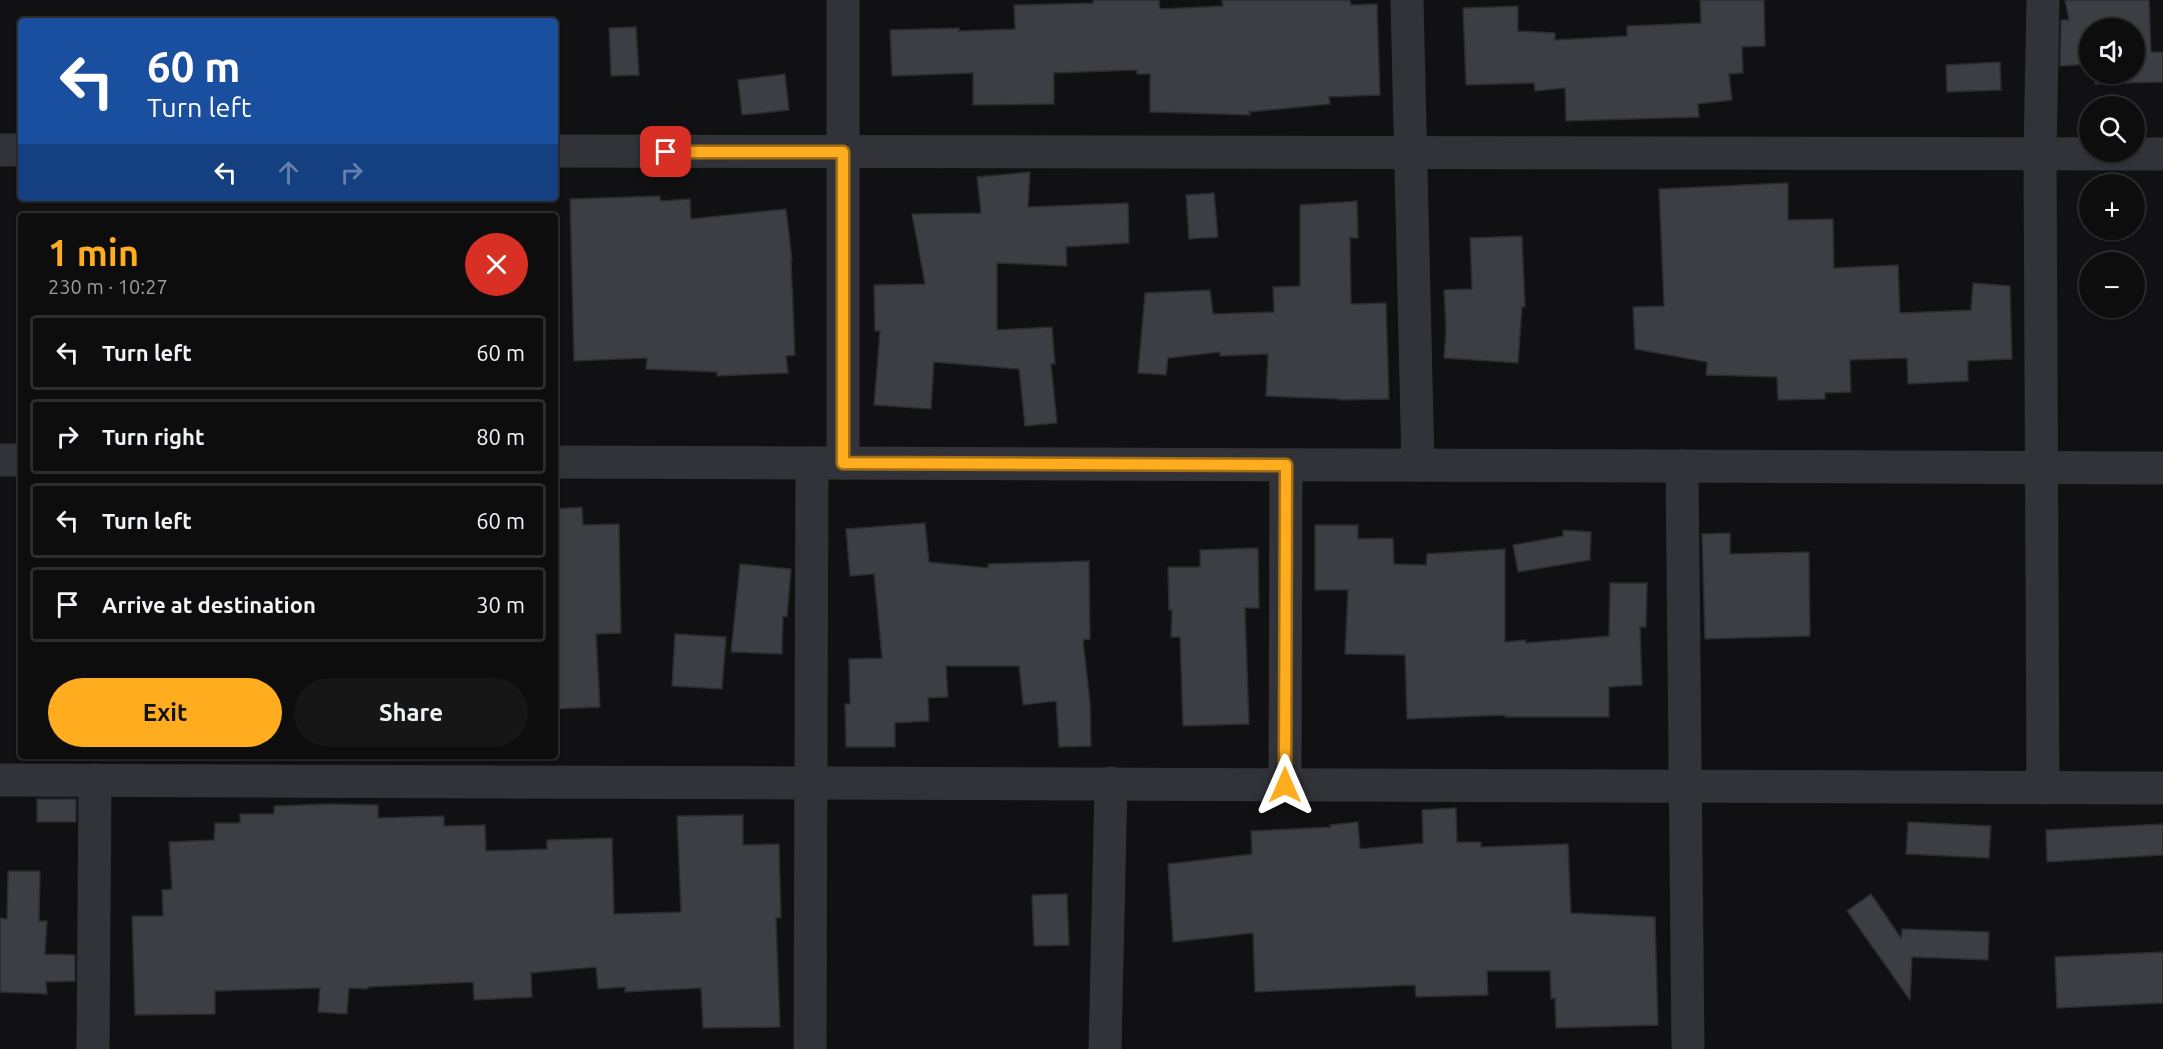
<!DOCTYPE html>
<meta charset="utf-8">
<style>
:root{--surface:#0d0d0e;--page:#161617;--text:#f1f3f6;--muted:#9a9c9e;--line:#2d2d2e;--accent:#ffad1e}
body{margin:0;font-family:Ubuntu,sans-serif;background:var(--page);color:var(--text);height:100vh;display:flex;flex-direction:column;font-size:22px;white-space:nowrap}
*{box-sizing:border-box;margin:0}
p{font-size:20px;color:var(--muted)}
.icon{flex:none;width:33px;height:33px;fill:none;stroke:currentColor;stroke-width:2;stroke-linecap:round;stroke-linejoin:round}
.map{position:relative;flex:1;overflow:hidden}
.drawer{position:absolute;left:18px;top:213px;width:540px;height:546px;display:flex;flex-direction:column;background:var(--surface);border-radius:6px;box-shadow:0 2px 4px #0004,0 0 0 2px var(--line)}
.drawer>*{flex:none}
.top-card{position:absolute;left:18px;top:18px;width:540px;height:183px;border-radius:6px;box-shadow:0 2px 4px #0004,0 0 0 2px var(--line);background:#1a4fa0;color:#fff;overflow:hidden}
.tools{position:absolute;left:2079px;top:18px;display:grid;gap:12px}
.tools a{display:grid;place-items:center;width:66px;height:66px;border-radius:50%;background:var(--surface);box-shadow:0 2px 4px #0004,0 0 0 2px var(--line);font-size:30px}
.pin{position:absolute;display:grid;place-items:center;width:51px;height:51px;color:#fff;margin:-26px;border-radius:12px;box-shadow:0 3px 9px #0006}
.me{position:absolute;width:66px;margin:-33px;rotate:0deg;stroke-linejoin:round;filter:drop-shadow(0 0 4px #0008)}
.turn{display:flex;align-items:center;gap:21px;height:126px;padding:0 30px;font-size:27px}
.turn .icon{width:78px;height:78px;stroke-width:2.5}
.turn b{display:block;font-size:42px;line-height:51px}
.lanes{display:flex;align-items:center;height:57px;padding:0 30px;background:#0003;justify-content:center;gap:30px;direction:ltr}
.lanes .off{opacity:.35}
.round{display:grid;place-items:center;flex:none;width:63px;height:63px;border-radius:32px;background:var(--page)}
.headline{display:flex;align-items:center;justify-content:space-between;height:102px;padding:0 30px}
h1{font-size:36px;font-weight:700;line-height:45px;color:var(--accent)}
.cta{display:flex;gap:12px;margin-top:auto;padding:12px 30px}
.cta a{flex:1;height:69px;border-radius:36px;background:var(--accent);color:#111;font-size:24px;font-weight:700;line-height:69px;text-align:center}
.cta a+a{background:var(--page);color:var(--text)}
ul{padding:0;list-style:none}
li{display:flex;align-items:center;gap:18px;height:75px;margin:0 12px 9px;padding:0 18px;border:3px solid var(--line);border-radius:6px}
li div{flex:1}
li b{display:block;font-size:22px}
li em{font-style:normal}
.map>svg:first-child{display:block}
</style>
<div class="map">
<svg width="2163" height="1049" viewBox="0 0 2163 1049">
<rect width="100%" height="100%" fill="#111113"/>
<g fill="#3d3e43" stroke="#2b2b2f" stroke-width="1.5">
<polygon points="1093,0 1159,0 1160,9 1223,6 1222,0 1350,0 1351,5 1377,4 1380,95 1329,97 1330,104 1249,112 1250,115 1150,112 1150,74 1137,74 1137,70 1054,73 1054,104 973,105 973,73 892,76 890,30 959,28 959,31 1015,29 1014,5 1093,3"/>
<polygon points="1700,0 1764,0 1765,46 1742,47 1743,73 1729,74 1732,100 1698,104 1699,117 1566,121 1565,88 1535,91 1534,83 1466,85 1463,8 1518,6 1518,31 1555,33 1555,40 1627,36 1627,26 1701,23"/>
<polygon points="2065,0 2149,0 2151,52 2163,52 2163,82 2095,84 2095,74 2134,74 2134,28 2090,28 2090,64 2060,66 2061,20 2069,20"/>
<polygon points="636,27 639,75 611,76 609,28"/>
<polygon points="2000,62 2001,90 1947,92 1946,65"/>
<polygon points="785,74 789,110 742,115 738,80"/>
<polygon points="1030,172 1028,207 1128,203 1129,243 1066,247 1067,266 997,263 997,330 1052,327 1055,364 1051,364 1057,423 1025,426 1019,369 934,362 931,409 874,405 880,331 875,331 874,285 925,284 912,214 981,213 977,177"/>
<polygon points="1788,183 1788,220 1833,219 1834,268 1898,265 1900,313 1971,310 1973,283 2010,286 2012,359 1968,361 1968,381 1908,384 1907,358 1850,360 1851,392 1825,393 1825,399 1778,400 1777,377 1706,375 1707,362 1635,349 1633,307 1664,306 1659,189"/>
<polygon points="1214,193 1218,237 1189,239 1186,195"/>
<polygon points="660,196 660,201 690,199 691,219 786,209 792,260 791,260 795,355 786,356 788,373 717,376 717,372 646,369 647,358 574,361 570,199"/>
<polygon points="1357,201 1358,238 1350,238 1351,304 1386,303 1389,399 1339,400 1339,399 1266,396 1268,354 1220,356 1220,352 1168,358 1166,375 1138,373 1145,293 1210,290 1213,314 1274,312 1273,287 1300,286 1300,205"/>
<polygon points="1522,236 1525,307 1522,307 1518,363 1444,358 1446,330 1444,290 1472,289 1470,238"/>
<polygon points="582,507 583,525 619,524 621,633 596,634 600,707 555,709 555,509"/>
<polygon points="925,523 929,562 988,568 988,564 1089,561 1090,639 1083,640 1090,702 1091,746 1059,747 1056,701 1023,705 1019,666 946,666 948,697 928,698 929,721 895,723 895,747 846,747 845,704 850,704 849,659 882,658 874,574 850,576 846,529"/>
<polygon points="1315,525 1358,525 1358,539 1393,538 1394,564 1426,565 1427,554 1505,549 1505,642 1526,640 1526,643 1609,636 1610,583 1647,583 1646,627 1640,627 1642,685 1609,687 1609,717 1505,717 1505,715 1407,719 1405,655 1345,654 1348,590 1315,590"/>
<polygon points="1563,530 1591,532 1590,560 1518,572 1513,545 1563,536"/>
<polygon points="1730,533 1730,554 1809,552 1810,636 1705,639 1702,534"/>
<polygon points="1258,548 1259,608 1245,608 1249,724 1183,726 1180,637 1171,637 1172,610 1169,610 1168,567 1200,567 1200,550"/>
<polygon points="740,564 791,569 787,617 783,616 782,654 731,652"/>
<polygon points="675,634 726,637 722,689 672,686"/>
<rect x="37" y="799" width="39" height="23"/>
<polygon points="330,804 378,805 378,818 444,816 444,826 485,825 486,851 547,849 547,840 612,838 614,914 681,912 677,816 743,815 743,845 779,844 781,918 776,918 780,1027 703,1028 701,988 625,992 625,987 598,989 596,967 531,973 532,997 474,1000 473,982 368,987 367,989 349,988 347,1014 318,1012 320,988 215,991 215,1014 135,1015 132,916 163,916 162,890 172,889 169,842 214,840 215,823 240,823 240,814 274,814 274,806"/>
<polygon points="1456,808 1457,842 1481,842 1481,847 1568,844 1571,913 1655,917 1658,1025 1556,1028 1555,998 1551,999 1550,971 1487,971 1488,995 1416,997 1415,985 1255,992 1253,933 1173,942 1168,864 1252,854 1251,831 1331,827 1330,825 1358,822 1360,849 1423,843 1422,810"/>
<polygon points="1908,822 1991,826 1989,858 1906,854"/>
<polygon points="2163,824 2163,855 2047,862 2046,830"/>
<polygon points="8,871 40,871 39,921 47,921 45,954 75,955 75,981 46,982 47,994 0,992 0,918 7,919"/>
<polygon points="1067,894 1069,945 1034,946 1032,895"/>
<polygon points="1871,894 1901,938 1902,929 1989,932 1988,960 1912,957 1910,1000 1847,911"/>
<polygon points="2163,952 2163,1003 2057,1008 2055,957"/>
</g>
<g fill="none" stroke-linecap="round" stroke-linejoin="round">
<g stroke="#323339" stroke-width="33">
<polyline points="843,0 843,463"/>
<polyline points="1407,0 1418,465"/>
<polyline points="2043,0 2040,155 2043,788"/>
<polyline points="0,150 21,150"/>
<polyline points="555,151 2163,154"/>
<polyline points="0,460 21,460"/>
<polyline points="555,462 2163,468"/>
<polyline points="1682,466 1688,1049"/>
<polyline points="0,780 2163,788"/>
<polyline points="1285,785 1286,465"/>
<polyline points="93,1049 95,780"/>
<polyline points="810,1049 812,463"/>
<polyline points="1105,1049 1111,783"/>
</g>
</g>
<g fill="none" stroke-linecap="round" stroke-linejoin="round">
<defs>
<polyline id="route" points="666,152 843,152 843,463 1286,465 1285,785"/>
</defs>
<use href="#route" stroke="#a67014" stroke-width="15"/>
<use href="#route" stroke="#ffad1e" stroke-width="10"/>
</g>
</svg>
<div class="tools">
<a><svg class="icon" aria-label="sound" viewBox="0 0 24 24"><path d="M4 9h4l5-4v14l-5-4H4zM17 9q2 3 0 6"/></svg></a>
<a><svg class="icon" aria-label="search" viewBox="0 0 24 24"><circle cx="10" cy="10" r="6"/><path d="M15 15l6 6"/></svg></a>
<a>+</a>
<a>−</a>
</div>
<div class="pin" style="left:666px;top:152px;background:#d93025"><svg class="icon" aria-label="arrive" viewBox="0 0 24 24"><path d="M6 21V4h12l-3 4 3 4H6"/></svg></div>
<svg class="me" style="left:1285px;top:785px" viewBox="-20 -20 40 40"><path d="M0-17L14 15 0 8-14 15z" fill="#ffad1e" stroke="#fff" stroke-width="4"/></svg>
<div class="top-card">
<div class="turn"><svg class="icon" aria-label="left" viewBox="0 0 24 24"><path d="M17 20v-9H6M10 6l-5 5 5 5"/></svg><div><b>60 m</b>Turn left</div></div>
<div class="lanes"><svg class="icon" aria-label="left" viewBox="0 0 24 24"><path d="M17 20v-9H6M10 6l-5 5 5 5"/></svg><svg class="icon off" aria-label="ahead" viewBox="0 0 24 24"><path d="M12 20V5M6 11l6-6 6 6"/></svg><svg class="icon off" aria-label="right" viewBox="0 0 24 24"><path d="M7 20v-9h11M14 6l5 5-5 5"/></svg></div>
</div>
<section class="drawer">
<div class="headline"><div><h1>1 min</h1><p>230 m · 10:27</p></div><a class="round" style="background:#d93025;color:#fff"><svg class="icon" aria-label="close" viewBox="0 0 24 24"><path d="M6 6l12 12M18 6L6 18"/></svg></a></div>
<ul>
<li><svg class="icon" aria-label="left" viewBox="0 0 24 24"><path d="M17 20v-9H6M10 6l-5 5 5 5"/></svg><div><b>Turn left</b></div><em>60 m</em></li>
<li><svg class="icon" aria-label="right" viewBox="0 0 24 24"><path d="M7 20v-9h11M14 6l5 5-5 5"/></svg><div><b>Turn right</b></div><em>80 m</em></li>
<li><svg class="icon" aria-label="left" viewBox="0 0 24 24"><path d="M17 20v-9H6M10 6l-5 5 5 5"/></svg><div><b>Turn left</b></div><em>60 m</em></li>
<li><svg class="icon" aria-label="arrive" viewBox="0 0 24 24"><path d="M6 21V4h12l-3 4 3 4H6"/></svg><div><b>Arrive at destination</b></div><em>30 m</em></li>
</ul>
<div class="cta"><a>Exit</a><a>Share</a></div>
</section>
</div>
